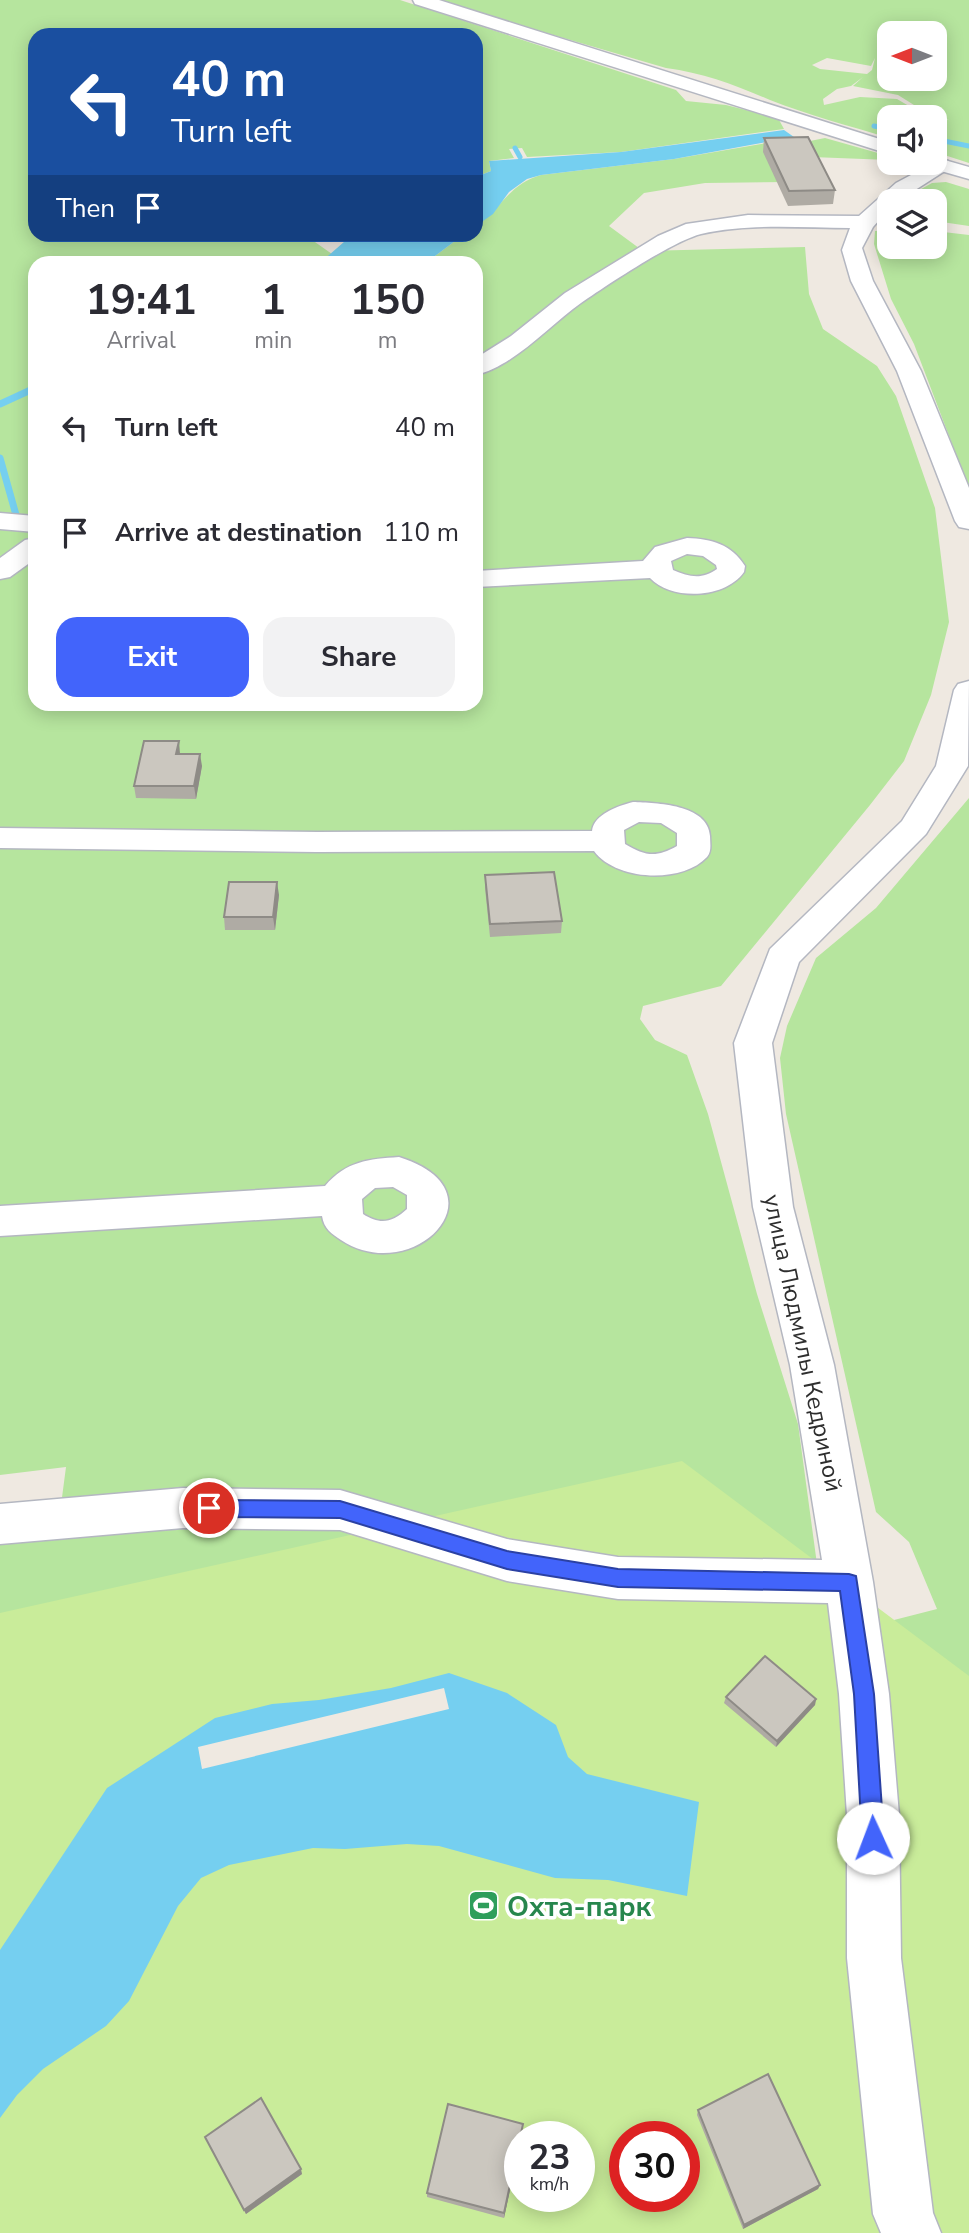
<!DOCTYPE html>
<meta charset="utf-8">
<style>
:root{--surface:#fff;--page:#f2f2f3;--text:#2b2b33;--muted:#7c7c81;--accent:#4264fb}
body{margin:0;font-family:"Nunito Sans",sans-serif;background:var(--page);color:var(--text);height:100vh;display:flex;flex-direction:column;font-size:26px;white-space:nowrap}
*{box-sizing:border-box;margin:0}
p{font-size:23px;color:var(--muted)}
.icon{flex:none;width:38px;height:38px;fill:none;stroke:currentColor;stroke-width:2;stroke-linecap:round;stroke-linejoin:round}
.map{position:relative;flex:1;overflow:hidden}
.details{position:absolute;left:28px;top:256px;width:455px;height:455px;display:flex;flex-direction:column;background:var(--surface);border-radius:21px;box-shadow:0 4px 18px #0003}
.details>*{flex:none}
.hud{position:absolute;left:28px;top:28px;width:455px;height:214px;border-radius:21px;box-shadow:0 4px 18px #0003;background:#1a4fa0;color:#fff;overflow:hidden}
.needle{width:46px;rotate:270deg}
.buttons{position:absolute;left:877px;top:21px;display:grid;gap:14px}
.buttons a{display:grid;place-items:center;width:70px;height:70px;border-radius:14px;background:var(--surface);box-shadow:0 4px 18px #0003;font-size:35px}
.speed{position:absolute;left:504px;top:2121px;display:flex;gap:14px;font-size:35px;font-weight:700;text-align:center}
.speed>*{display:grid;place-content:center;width:91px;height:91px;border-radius:50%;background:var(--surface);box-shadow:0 4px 18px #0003;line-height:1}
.speed small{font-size:18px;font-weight:400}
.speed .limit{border:10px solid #d22;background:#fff;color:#111}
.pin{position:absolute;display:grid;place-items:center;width:60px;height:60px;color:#fff;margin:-30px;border:4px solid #fff;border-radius:50%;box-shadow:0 2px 7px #0007}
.me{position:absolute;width:77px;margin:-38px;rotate:358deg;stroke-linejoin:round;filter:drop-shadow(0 0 5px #0008)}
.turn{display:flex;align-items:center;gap:24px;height:147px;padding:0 28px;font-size:32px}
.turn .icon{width:91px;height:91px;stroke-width:2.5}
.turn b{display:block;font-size:49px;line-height:60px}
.then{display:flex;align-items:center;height:66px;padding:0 28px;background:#0003;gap:14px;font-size:26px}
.eta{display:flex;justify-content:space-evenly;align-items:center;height:119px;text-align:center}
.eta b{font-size:42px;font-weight:700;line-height:49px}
.primary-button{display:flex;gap:14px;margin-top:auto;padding:14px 28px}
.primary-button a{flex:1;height:80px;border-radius:21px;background:var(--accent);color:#fff;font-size:28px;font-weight:700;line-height:80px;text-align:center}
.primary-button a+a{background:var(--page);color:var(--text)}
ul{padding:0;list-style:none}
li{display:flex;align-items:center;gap:21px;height:105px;padding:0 28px}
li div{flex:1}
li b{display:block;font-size:26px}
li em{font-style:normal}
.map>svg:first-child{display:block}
</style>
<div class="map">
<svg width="969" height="2233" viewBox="0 0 969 2233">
<rect width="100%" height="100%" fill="#efe9e1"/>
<g fill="#b6e59e" fill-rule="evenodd">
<path d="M0,0H400L676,90L686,101L726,105L778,118L784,129L621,152L527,157L522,148L509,149L514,158L489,161L491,171L476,177V35H35V234L305,235L332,254L321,262H35V704H476V262H427L463,235L476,234V226C502,208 509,184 541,175L674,159L772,142L800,143L825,138L885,155L889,160L812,157L790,182L705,183L644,193L609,226L643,251L805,247L809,294L823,329L877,366L896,396L935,508L949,622L931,695L904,761L870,805L721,986L643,1006L640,1019L655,1040L687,1055L708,1114L757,1294L798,1424L832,1675L0,1720V1524L61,1505L66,1467L0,1475Z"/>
<path d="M434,0H969V163L935,152L934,117H889V138C850,126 808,115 770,100C735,85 704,73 666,68ZM889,33H934V79H889ZM827,58L871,66L875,58L872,70L867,74L820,69L812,65ZM863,77L853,86L898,95L922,110L949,120L914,109L897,99L860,97L824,105L823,99L837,89L851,86Z"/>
<polygon points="946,182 969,189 969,226 935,221 934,201 905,201 905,198 932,183"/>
<polygon points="889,230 889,247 934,247 935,231 969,235 969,497 957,457 914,344 891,299 874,244 875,231"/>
<polygon points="969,798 969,1845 894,1620 937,1609 909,1542 876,1512 786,1114 780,1058 787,1026 816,958 876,908"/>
</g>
<path fill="#c9ec9a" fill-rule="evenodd" d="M682,1461L969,1676V2233H0V1613ZM520,2137H579V2196H520ZM625,2137H684V2196H625Z"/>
<g fill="#75cff0">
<polygon points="784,130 794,137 674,159 541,175 527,179 509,192 493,214 476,226 476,177 491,171 489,161 621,152"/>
<polygon points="352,235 352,234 463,235 427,262 321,262"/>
<polygon points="449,1673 507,1693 556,1725 568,1757 587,1774 699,1802 687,1896 608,1880 555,1878 439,1846 407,1844 345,1849 313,1848 229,1865 201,1878 178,1906 129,2001 106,2026 43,2069 17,2095 0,2118 0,1950 107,1788 215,1718 272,1704 319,1700 391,1688"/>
</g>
<polygon fill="#efe9e1" points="444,1688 449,1709 202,1769 198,1747"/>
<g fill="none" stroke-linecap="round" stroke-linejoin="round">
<g stroke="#75cff0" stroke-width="5">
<polyline points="874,126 889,129"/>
<polyline points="934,139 969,146"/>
<polyline points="515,148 520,157"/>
</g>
<g stroke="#75cff0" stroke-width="7">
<polyline points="0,404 35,388"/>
<polyline points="0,458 18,522"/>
</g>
<defs>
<g id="minor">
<path d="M941,159L948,161L951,165L948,169L898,201H889V209L873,227L862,248L873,281L921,371L969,488V529L959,527L955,521L897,371L851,281L842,250L850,228C801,228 750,223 701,234C673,241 607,285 581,303C550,325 514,366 476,375V358L511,336L565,293L658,236L686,224L748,215L859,216L896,183Z"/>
<polygon points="0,513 35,516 35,532 0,529"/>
<polygon points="35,538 35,559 10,577 0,579 0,558 25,540"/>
<path d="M687,538C712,539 731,544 745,566L744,572C725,599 672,601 650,578L476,587V571L643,561L655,547ZM687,554L703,556L716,565L717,569C702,580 689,577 673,570L671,561Z"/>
<polygon points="969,681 968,766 926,834 799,962 772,1043 793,1207 834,1365 873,1582 889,1694 899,1815 901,1958 933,2213 941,2233 881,2233 873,2214 847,1958 847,1815 839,1694 828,1603 618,1599 507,1581 340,1530 183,1528 0,1544 0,1504 183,1488 340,1490 507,1539 618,1557 822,1560 790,1365 753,1207 734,1043 770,949 902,821 936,766 954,690 958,684"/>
<path d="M633,802C656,803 708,804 710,836C710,843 712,851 707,857C682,884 616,881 594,851L317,852L0,848V828L317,832L592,831C594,814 618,806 633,802ZM639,822L661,823L677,833V846C656,858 645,856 625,844L624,830Z"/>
<path d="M399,1157C508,1191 413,1288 341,1240C332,1234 324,1229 322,1216L0,1236V1206L325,1186C346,1161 369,1159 399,1157ZM393,1187L407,1195V1209C392,1223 380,1225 363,1214L362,1199L375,1188Z"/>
</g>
<g id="tertiary">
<polygon points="413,0 439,0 889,142 889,154 415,4"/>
<polygon points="934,157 969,167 969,179 927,167 924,163 934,163"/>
</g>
</defs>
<use href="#minor" stroke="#b4b7c1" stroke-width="3"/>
<use href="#tertiary" stroke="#b4b7c1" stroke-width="3"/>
<use href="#minor" fill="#fff" fill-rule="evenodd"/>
<use href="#tertiary" fill="#fff" fill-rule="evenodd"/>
</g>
<g fill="#afaba4">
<polygon points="764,138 835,190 833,204 788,206 763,152"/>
<polygon points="180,754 202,766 196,799 136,798 134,786"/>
<polygon points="485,875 562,921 561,933 490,937 485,888"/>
<polygon points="279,895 275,930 225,930 224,917"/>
<polygon points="726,1697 816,1699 815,1705 776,1747 724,1703"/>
<polygon points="698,2110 820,2185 818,2189 743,2229 697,2115"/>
<polygon points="523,2124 504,2218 427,2197 427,2193"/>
<polygon points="205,2137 302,2174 246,2214"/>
</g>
<g fill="#8e8b86">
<polygon points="179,741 180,754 176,754"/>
<polygon points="200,754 202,766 196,799 194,786"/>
<polygon points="277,882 279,895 275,930 273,917"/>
<polygon points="816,1699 815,1705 776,1747 777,1741"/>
<polygon points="520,2140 520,2144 504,2218 504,2213"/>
<polygon points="301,2169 302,2174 246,2214 244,2210"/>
<polygon points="820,2185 818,2189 743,2229 744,2225"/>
</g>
<g fill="#cbc7bf" stroke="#8e8b86" stroke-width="2">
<polygon points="808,137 835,190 789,191 764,138"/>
<polygon points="144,741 179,741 176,754 200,754 194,786 134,786"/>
<polygon points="554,872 562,921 490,924 485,875"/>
<polygon points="229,882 277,882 273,917 224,917"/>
<polygon points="765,1656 816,1699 777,1741 726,1697"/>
<polygon points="768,2074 820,2185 744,2225 698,2110"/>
<polygon points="261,2098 301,2169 244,2210 205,2137"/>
<polygon points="448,2104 523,2124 504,2213 427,2193"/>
</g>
<polygon fill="#4264fb" stroke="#2b41a3" stroke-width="2" points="209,1500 340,1501 507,1551 618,1569 849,1574 856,1576 874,1694 884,1838 881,1846 873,1849 865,1846 862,1838 854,1694 840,1591 618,1587 507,1569 340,1518 209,1517 203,1514 200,1508 203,1503"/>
<defs>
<symbol id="stadium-square" viewBox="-11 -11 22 22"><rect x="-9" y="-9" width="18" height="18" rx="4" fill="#2e9e5b" stroke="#fff"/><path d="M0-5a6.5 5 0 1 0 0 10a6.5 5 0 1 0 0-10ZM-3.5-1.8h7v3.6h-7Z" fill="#fff"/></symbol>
</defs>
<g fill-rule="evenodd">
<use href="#stadium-square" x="466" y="1888" width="35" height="35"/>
</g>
<g text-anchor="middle" stroke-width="7" stroke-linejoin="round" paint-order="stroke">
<g font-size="24" fill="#2e2e2e" stroke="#fff">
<text transform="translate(803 1343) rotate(78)" y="8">улица Людмилы Кедриной</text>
</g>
<g font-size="28" font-weight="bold" fill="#27864d" stroke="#fff" text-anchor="start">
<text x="507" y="1916">Охта-парк</text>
</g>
</g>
</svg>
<div class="buttons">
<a><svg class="needle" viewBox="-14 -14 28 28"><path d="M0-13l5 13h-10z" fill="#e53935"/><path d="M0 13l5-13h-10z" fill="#7c7c81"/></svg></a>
<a><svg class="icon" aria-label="sound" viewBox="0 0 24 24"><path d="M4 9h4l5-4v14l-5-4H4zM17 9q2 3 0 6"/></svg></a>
<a><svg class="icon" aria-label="layers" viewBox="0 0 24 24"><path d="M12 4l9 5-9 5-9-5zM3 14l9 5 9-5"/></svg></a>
</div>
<div class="speed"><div>23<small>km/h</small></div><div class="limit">30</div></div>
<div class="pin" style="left:209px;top:1508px;background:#d93025"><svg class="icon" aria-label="arrive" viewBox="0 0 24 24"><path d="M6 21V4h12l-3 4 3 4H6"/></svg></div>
<svg class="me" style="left:873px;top:1838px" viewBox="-20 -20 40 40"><circle r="19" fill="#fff"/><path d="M0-13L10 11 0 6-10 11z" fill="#4264fb"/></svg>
<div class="hud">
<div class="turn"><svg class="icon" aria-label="left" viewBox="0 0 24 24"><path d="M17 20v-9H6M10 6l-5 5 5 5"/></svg><div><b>40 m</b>Turn left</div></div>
<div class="then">Then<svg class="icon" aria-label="arrive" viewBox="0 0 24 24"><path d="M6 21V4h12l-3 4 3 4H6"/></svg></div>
</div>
<section class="details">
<div class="eta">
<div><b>19:41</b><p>Arrival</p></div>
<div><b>1</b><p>min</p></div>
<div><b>150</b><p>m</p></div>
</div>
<ul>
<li><svg class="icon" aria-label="left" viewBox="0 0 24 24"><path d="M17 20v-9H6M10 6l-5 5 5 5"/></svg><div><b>Turn left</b></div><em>40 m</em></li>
<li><svg class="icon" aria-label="arrive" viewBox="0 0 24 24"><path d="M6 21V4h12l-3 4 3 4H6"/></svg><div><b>Arrive at destination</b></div><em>110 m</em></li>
</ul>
<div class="primary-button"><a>Exit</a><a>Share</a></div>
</section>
</div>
